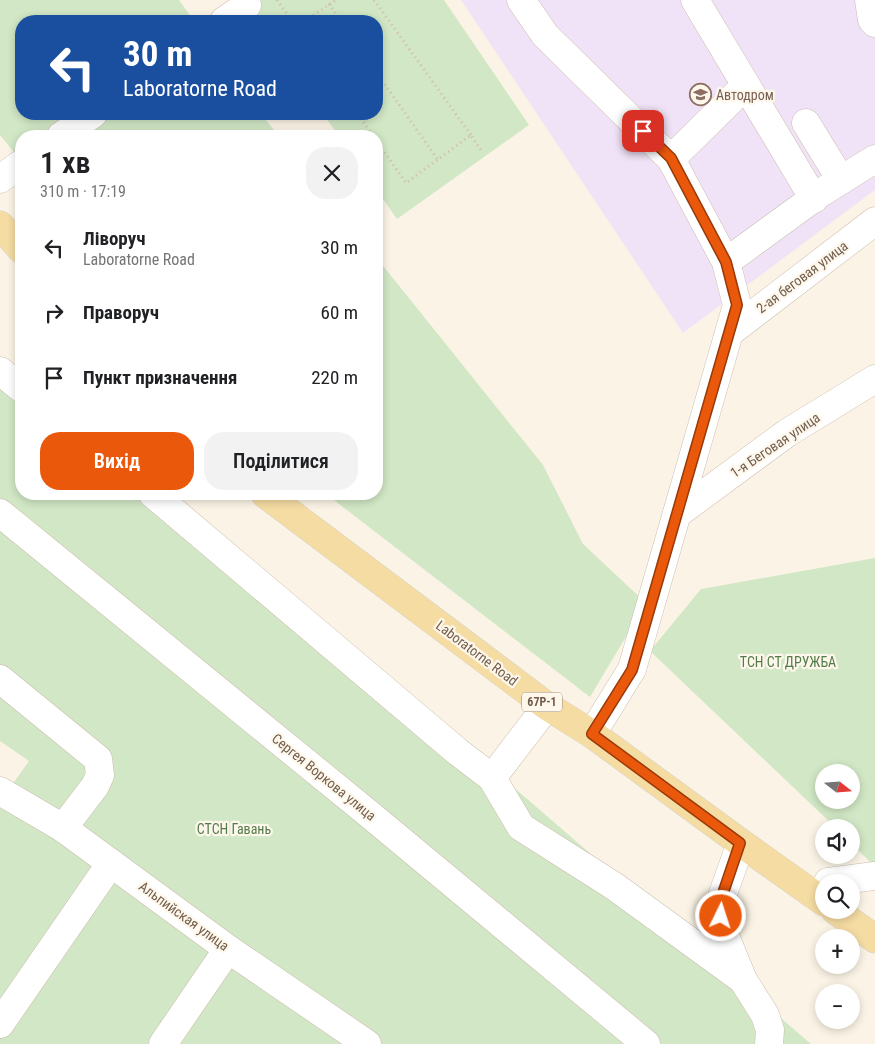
<!DOCTYPE html>
<html lang="uk">
<meta charset="utf-8">
<style>
:root{--surface:#fff;--page:#f2f2f2;--text:#202124;--muted:#757577;--accent:#ea580c}
body{margin:0;font-family:"Roboto Condensed",sans-serif;background:var(--page);color:var(--text);height:100vh;display:flex;flex-direction:column;font-size:19px;white-space:nowrap}
*{box-sizing:border-box;margin:0}
p{font-size:16px;color:var(--muted)}
.icon{flex:none;width:28px;height:28px;fill:none;stroke:currentColor;stroke-width:2;stroke-linecap:round;stroke-linejoin:round}
.map{position:relative;flex:1;overflow:hidden}
.side{position:absolute;left:15px;top:130px;width:368px;height:370px;display:flex;flex-direction:column;background:var(--surface);border-radius:20px;box-shadow:0 2px 8px #0003}
.side>*{flex:none}
.hud{position:absolute;left:15px;top:15px;width:368px;height:105px;border-radius:20px;box-shadow:0 2px 8px #0003;background:#1a4fa0;color:#fff;overflow:hidden}
.needle{width:32px;rotate:107deg}
.controls{position:absolute;left:815px;top:764px;display:grid;gap:10px}
.controls a{display:grid;place-items:center;width:45px;height:45px;border-radius:50%;background:var(--surface);box-shadow:0 2px 8px #0003;font-size:25px}
.pin{position:absolute;display:grid;place-items:center;width:42px;height:42px;color:#fff;margin:-21px;border-radius:10px;box-shadow:0 2px 8px #0006}
.me{position:absolute;width:55px;margin:-28px;rotate:4deg;stroke-linejoin:round;filter:drop-shadow(0 0 4px #0008)}
.turn{display:flex;align-items:center;gap:18px;height:105px;padding:0 25px;font-size:22px}
.turn .icon{width:65px;height:65px;stroke-width:2.5}
.turn b{display:block;font-size:35px;line-height:42px}
.round{display:grid;place-items:center;flex:none;width:52px;height:52px;border-radius:20px;background:var(--page)}
.headline{display:flex;align-items:center;justify-content:space-between;height:85px;padding:0 25px}
h1{font-size:30px;font-weight:600;line-height:38px}
.button{display:flex;gap:10px;margin-top:auto;padding:10px 25px}
.button a{flex:1;height:58px;border-radius:20px;background:var(--accent);color:#fff;font-size:20px;font-weight:600;line-height:58px;text-align:center}
.button a+a{background:var(--page);color:var(--text)}
ul{padding:0;list-style:none}
li{display:flex;align-items:center;gap:15px;height:65px;padding:0 25px}
li div{flex:1}
li b{display:block;font-size:19px}
li em{font-style:normal}
.map>svg:first-child{display:block}
</style>
<div class="map">
<svg width="875" height="1044" viewBox="0 0 875 1044">
<rect width="100%" height="100%" fill="#fbf4e6"/>
<polygon fill="#f1e3f7" points="461,0 875,0 875,190 683,333"/>
<g fill="#d1e7c5" fill-rule="evenodd">
<polygon points="0,0 179,0 194,21 21,21 21,114 261,114 279,136 21,136 21,161 0,135"/>
<polygon points="244,0 444,0 529,125 397,219 376,189 376,136 339,136 323,114 376,114 376,21 258,21"/>
<polygon points="376,257 543,465 583,544 646,603 590,697 326,494 376,494"/>
<polygon points="0,359 21,376 21,494 170,494 213,528 811,1044 0,1044 0,802 29,761 0,741"/>
<path d="M875,558V863L872,864L851,843V828L835,827L650,651L701,589ZM824,772H851V800H824Z"/>
</g>
<g fill="none" stroke-linecap="round" stroke-linejoin="round">
<defs>
<g id="minor">
<polyline points="521,0 545,35 671,159 726,262 737,305 632,669 592,734"/>
<polyline points="695,0 814,199"/>
<polyline points="869,0 872,20 875,23"/>
<polyline points="224,21 247,5"/>
<polyline points="806,123 841,180"/>
<polyline points="61,136 93,114"/>
<polyline points="671,159 746,85"/>
<polyline points="0,179 21,164"/>
<polyline points="726,262 822,192 875,159"/>
<polyline points="729,333 875,221"/>
<polyline points="0,371 21,388"/>
<polyline points="153,494 458,752 492,778 521,827 614,886 743,980"/>
<polyline points="0,513 369,814 646,1044"/>
<polyline points="677,514 787,433 875,379"/>
<polyline points="0,679 98,759 100,775 95,786 63,828"/>
<polyline points="492,778 547,706"/>
<polyline points="0,791 63,828 228,949 367,1044"/>
<polyline points="741,843 720,902 723,931 743,980 765,1015 770,1030 769,1044"/>
<polyline points="828,882 875,876"/>
<polyline points="0,1024 111,863"/>
<polyline points="163,1044 228,949"/>
</g>
<g id="major">
<polyline points="0,225 21,249"/>
<polyline points="265,494 547,706 592,734 741,843 824,902"/>
<polyline points="835,910 875,939"/>
</g>
</defs>
<use href="#minor" stroke="#ccbdad" stroke-width="29"/>
<use href="#major" stroke="#d8d2cd" stroke-width="29"/>
<g stroke="#d3b9a3" stroke-width="3" stroke-dasharray="1 4" stroke-linecap="butt">
<polyline points="277,0 292,21"/>
<polyline points="374,0 471,135"/>
<polyline points="329,4 341,21"/>
<polyline points="305,21 336,0"/>
<polyline points="376,72 438,160"/>
<polyline points="358,114 373,136"/>
<polyline points="376,140 406,183 471,135 481,150"/>
</g>
<use href="#minor" stroke="#fff" stroke-width="28"/>
<use href="#major" stroke="#f5dca3" stroke-width="28"/>
</g>
<g fill="none" stroke-linecap="round" stroke-linejoin="round">
<defs>
<polyline id="route" points="643,131 671,158 726,262 737,305 632,670 592,734 740,843 720,902 721,916"/>
</defs>
<use href="#route" stroke="#983908" stroke-width="12"/>
<use href="#route" stroke="#ea580c" stroke-width="9"/>
</g>
<defs>
<symbol id="university-ring" viewBox="-11 -11 22 22"><circle r="9.5" fill="#fef8ec" stroke="#8d6e63" stroke-width="1.5"/><path d="M0-5L7-2L0 1L-7-2ZM-4 1L0 2.5L4 1V4Q0 6-4 4Z" fill="#8d6e63"/></symbol>
</defs>
<g fill-rule="evenodd">
<use href="#university-ring" x="688" y="82" width="25" height="25"/>
</g>
<g text-anchor="middle" stroke-width="4.5" stroke-linejoin="round" paint-order="stroke">
<rect fill="#fef8ec" stroke="#9c8c7d" stroke-width="1" x="522" y="692.5" width="40" height="19" rx="4"/>
<g font-size="12" font-weight="bold" fill="#725d4d">
<text x="542" y="706">67Р-1</text>
</g>
<g font-size="14" fill="#785e54" stroke="#fef8ec" text-anchor="start">
<text x="716" y="100">Автодром</text>
</g>
<g font-size="14" fill="#725d4d" stroke="#fef8ec">
<text transform="translate(802 277) rotate(-37)" y="5">2-ая беговая улица</text>
<text transform="translate(775 445) rotate(-34)" y="5">1-я Беговая улица</text>
<text transform="translate(477 653) rotate(37)" y="5">Laboratorne Road</text>
<text transform="translate(324 777) rotate(39)" y="5">Сергея Воркова улица</text>
<text transform="translate(184 916) rotate(36)" y="5">Альпийская улица</text>
</g>
<g font-size="14" fill="#547c48" stroke="#fef8ec">
<text x="788" y="667">ТСН СТ ДРУЖБА</text>
<text x="234" y="834">СТСН Гавань</text>
</g>
</g>
</svg>
<div class="controls">
<a><svg class="needle" viewBox="-14 -14 28 28"><path d="M0-13l5 13h-10z" fill="#e53935"/><path d="M0 13l5-13h-10z" fill="#757577"/></svg></a>
<a><svg class="icon" aria-label="sound" viewBox="0 0 24 24"><path d="M4 9h4l5-4v14l-5-4H4zM17 9q2 3 0 6"/></svg></a>
<a><svg class="icon" aria-label="search" viewBox="0 0 24 24"><circle cx="10" cy="10" r="6"/><path d="M15 15l6 6"/></svg></a>
<a>+</a>
<a>−</a>
</div>
<div class="pin" style="left:643px;top:131px;background:#d93025"><svg class="icon" aria-label="arrive" viewBox="0 0 24 24"><path d="M6 21V4h12l-3 4 3 4H6"/></svg></div>
<svg class="me" style="left:721px;top:916px" viewBox="-20 -20 40 40"><circle r="17" fill="#ea580c" stroke="#fff" stroke-width="3"/><path d="M0-11L8 9 0 5-8 9z" fill="#fff"/></svg>
<div class="hud">
<div class="turn"><svg class="icon" aria-label="left" viewBox="0 0 24 24"><path d="M17 20v-9H6M10 6l-5 5 5 5"/></svg><div><b>30 m</b>Laboratorne Road</div></div>
</div>
<section class="side">
<div class="headline"><div><h1>1 хв</h1><p>310 m · 17:19</p></div><a class="round"><svg class="icon" aria-label="close" viewBox="0 0 24 24"><path d="M6 6l12 12M18 6L6 18"/></svg></a></div>
<ul>
<li><svg class="icon" aria-label="left" viewBox="0 0 24 24"><path d="M17 20v-9H6M10 6l-5 5 5 5"/></svg><div><b>Ліворуч</b><p>Laboratorne Road</p></div><em>30 m</em></li>
<li><svg class="icon" aria-label="right" viewBox="0 0 24 24"><path d="M7 20v-9h11M14 6l5 5-5 5"/></svg><div><b>Праворуч</b></div><em>60 m</em></li>
<li><svg class="icon" aria-label="arrive" viewBox="0 0 24 24"><path d="M6 21V4h12l-3 4 3 4H6"/></svg><div><b>Пункт призначення</b></div><em>220 m</em></li>
</ul>
<div class="button"><a>Вихід</a><a>Поділитися</a></div>
</section>
</div>
